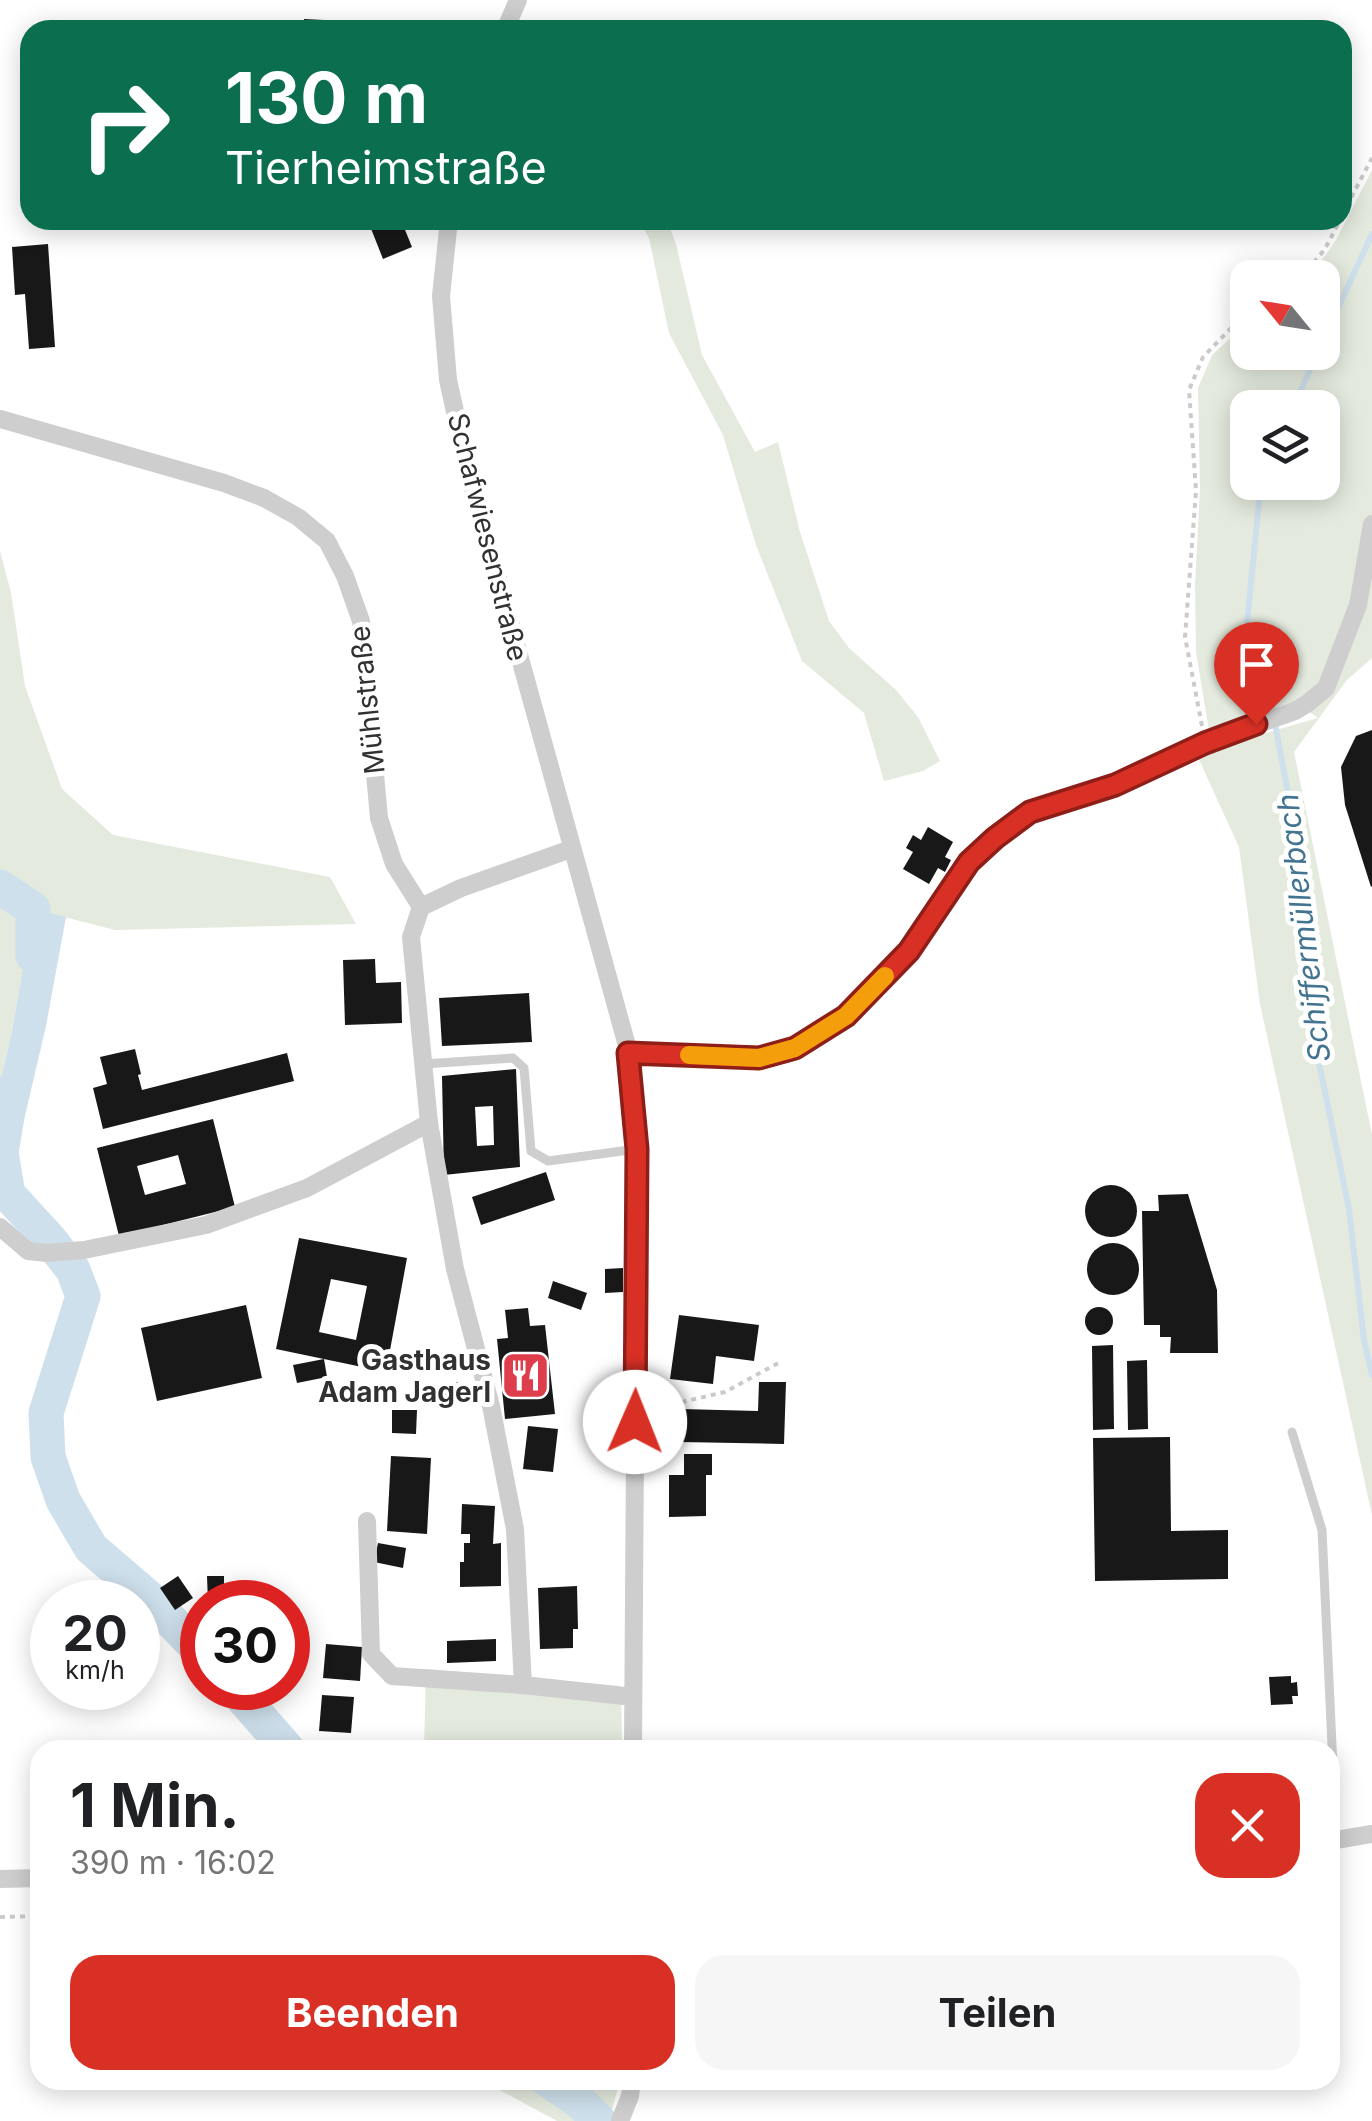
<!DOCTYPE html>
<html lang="de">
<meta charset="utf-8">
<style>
:root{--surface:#fff;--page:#f6f6f6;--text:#202124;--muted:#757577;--accent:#d93025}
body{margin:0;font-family:Inter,sans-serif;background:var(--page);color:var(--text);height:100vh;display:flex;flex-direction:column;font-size:38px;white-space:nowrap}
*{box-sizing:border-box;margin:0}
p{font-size:32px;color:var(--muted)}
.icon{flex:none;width:55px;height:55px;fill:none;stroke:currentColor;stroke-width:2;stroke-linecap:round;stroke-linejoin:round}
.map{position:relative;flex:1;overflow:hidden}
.drawer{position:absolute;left:30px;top:1740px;width:1310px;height:350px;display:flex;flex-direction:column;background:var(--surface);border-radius:30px;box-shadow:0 5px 25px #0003}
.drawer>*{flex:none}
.guide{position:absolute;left:20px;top:20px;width:1332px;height:210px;border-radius:30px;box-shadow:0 5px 25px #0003;background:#0b6e4f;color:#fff;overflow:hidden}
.needle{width:65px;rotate:300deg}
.tools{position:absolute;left:1230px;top:260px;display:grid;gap:20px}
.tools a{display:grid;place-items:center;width:110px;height:110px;border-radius:20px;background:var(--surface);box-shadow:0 5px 25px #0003;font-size:50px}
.speed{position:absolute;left:30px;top:1580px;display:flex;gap:20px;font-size:50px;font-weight:700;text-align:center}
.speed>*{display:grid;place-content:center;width:130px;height:130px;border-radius:50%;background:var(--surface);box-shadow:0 5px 25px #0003;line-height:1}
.speed small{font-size:25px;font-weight:400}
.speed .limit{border:15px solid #d22;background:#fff;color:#111}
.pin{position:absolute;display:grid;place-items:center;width:85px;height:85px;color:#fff;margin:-102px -42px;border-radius:50% 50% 50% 0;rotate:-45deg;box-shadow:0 0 10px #0007}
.pin .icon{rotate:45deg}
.me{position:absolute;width:110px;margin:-55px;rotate:1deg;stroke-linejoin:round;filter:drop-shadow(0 0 8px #0008)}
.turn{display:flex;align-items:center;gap:35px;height:210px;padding:0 40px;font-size:45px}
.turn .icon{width:130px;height:130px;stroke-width:2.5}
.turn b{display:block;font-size:70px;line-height:85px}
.round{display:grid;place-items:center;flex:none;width:105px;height:105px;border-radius:30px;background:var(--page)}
.summary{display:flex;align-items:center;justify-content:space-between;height:170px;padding:0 40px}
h1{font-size:60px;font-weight:700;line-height:75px}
.primary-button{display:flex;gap:20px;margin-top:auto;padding:20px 40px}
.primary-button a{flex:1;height:115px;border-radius:30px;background:var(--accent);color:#fff;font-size:40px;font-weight:700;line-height:115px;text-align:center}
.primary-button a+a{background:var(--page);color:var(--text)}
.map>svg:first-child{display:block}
</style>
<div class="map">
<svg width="1372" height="2121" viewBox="0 0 1372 2121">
<rect width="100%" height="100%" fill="#fff"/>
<g fill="#e4eadd" fill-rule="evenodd">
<path d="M1372,170V658L1347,680L1294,752L1372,1135V1515L1260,1004L1239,847L1196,753L1318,718L1299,705L1210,737L1196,652L1195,585L1200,488L1198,388L1212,355L1247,323L1248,352H1322V278L1310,277L1336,240ZM1248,408H1322V482H1248Z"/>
<polygon points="639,220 667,220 676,244 702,355 755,452 778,442 800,532 829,621 849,648 896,690 918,717 940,761 923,771 884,781 864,713 802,661 756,545 723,435 669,333 649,238"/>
<polygon points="0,551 11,593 25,686 62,789 113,835 330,877 356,924 115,930 33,909 12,1031 0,1083"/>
<polygon points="426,1669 621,1686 622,1750 424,1750"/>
<polygon points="481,2080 620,2080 609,2121 557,2121"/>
</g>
<polygon fill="#cee0ec" points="33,909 66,917 46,1026 20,1137 0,1134 0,1083 12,1031"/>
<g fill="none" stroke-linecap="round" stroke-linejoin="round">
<g stroke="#cee0ec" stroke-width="6">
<polyline points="1322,343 1372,234"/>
<polyline points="1293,408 1318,352"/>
<polyline points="1261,482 1247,623 1270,697 1297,841 1316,1048 1349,1209 1364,1340 1372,1375"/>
</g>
<g stroke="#cee0ec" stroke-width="35">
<polyline points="0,887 33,909 33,956"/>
<polyline points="11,1091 1,1153 8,1194 50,1240 73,1270 83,1296 46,1413 48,1457 63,1500 91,1548 148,1597 202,1653"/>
<polyline points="234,1688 288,1750"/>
<polyline points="548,2080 579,2101 599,2121"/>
</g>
</g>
<g fill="#181818" fill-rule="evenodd">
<polygon points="304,19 344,21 343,30 304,30"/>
<polygon points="344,220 401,220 412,247 383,259 368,221 348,229"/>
<polygon points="48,244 55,347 29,349 25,294 15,295 12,247"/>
<polygon points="1372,730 1372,886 1371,887 1345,805 1341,767 1356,736"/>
<polygon points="928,827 953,842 945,857 951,860 945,872 938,868 929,884 903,869 913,852 906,848 913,835 921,840"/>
<polygon points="375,959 376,983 401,982 402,1023 345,1025 343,960"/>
<polygon points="529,993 532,1042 442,1046 439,998"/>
<polygon points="135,1049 141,1074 138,1075 142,1090 287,1053 294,1081 103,1129 93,1088 107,1084 100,1057"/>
<path d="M516,1069L520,1167L444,1175L442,1076ZM493,1106L494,1145L477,1146L475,1107Z"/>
<path d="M213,1119L235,1207L119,1236L97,1148ZM178,1155L186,1184L145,1195L137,1166Z"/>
<polygon points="546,1172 555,1200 481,1225 472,1197"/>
<circle cx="1111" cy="1211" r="26"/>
<polygon points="1188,1194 1217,1290 1218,1353 1170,1353 1171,1337 1160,1337 1160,1325 1144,1325 1142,1211 1159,1211 1158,1195"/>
<path d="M299,1238L407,1258L386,1372L276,1349ZM331,1279L367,1286L356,1340L319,1332Z"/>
<circle cx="1113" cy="1269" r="26"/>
<polygon points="623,1268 623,1292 605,1293 605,1269"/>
<polygon points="553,1281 587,1293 581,1310 548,1298"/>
<polygon points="246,1305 262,1378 157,1401 141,1328"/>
<circle cx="1099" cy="1321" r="14"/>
<polygon points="528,1308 530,1326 545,1325 555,1414 505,1419 497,1339 508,1338 505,1310"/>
<polygon points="679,1315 759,1325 754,1361 716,1356 713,1384 670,1379"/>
<polygon points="1113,1345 1114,1429 1093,1430 1092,1346"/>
<polygon points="324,1359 327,1377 297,1383 293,1365"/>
<polygon points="1147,1360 1148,1429 1128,1430 1127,1361"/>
<polygon points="440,1382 467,1382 467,1404 439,1404 440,1399 426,1399 425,1387 440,1386"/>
<polygon points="759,1382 786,1382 784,1444 680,1442 681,1409 758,1411"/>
<polygon points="392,1410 417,1410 416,1434 392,1433"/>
<polygon points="528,1426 558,1429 553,1472 523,1469"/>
<polygon points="1170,1437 1171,1531 1228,1530 1228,1579 1095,1581 1093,1438"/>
<polygon points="684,1454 712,1454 712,1475 706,1475 706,1516 669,1517 669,1475 684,1475"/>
<polygon points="391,1456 431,1458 427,1534 387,1531"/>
<polygon points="462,1504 495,1506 493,1544 501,1543 501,1586 460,1587 460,1562 464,1562 464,1543 470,1543 470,1534 461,1534"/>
<polygon points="378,1543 406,1548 403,1568 374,1562"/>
<polygon points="178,1576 193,1598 175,1610 160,1588"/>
<polygon points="207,1576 224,1576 224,1602 208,1602"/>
<polygon points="577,1586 578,1629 573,1629 573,1648 540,1649 538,1588"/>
<polygon points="496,1639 496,1661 447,1663 447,1641"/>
<polygon points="326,1644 362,1647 360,1681 323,1678"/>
<polygon points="1291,1676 1291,1683 1297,1682 1298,1696 1292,1696 1293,1704 1271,1705 1269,1677"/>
<polygon points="322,1695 354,1697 351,1733 319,1731"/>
</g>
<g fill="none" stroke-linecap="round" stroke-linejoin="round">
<g stroke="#cbcbcb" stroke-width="4" stroke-dasharray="5 5" stroke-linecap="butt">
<polyline points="1342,215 1372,158"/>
<polyline points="1301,278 1325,249 1340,220"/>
<polyline points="1202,726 1185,637 1196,491 1189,390 1203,357 1237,322 1248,315"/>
<polyline points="654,1414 682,1402 725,1392 782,1361"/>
<polyline points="0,1917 40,1916"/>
</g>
<g stroke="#cecece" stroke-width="9">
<polyline points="424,1064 513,1058 524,1068 531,1151 548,1161 637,1149"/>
<polyline points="1292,1432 1322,1530 1334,1788 1332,1840"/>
</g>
<g stroke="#cecece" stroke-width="18">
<polyline points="505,30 518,0"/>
<polyline points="449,220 441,296 448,380 468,470 629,1053 637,1149 633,1750"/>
<polyline points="0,419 224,483 264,498 298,517 327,541 345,576 361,621 379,818 394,864 421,907"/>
<polyline points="571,849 461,888 421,907 411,937 429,1123 455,1269 491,1406 515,1529 523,1685 633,1697"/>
<polyline points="629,1053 759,1057 795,1047 846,1016 909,951 969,862 995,838 1029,813 1115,785 1205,743 1295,711 1308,703 1326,688 1358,605 1372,524"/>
<polyline points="0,1227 28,1251 46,1253 84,1250 206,1225 307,1188 429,1123"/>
<polyline points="367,1521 371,1654 392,1676 523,1685"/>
<polyline points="1330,1841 1372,1834"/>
<polyline points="0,1879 40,1878"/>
<polyline points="620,2121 630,2096 632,2080"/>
</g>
</g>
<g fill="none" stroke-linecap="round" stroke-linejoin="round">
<defs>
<polyline id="route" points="635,1422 637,1149 628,1053 759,1058 795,1048 846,1016 909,951 969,862 995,838 1030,812 1115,785 1205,743 1256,724"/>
</defs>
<use href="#route" stroke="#8d1f18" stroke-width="25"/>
<use href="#route" stroke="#d93025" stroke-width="18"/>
<polyline stroke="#f59e0b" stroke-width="18" points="689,1055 759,1058 795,1048 846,1016 885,976"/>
</g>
<defs>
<symbol id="restaurant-square" viewBox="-11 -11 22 22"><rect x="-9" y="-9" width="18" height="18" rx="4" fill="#de3d4b" stroke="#fff"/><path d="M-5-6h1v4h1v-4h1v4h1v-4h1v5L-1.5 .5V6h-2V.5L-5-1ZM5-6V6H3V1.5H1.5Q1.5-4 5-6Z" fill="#fff"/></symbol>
</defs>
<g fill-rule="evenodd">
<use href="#restaurant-square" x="498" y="1348" width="55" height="55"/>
</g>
<g text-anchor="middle" stroke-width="10" stroke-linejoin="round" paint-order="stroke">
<g font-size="28" fill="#313131" stroke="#fff">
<text transform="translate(488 537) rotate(76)" y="10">Schafwiesenstraße</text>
<text transform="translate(367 700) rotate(-96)" y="10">Mühlstraße</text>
</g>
<g font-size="28" font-weight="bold" fill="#313131" stroke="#fff" text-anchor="end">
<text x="491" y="1370">Gasthaus<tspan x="491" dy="32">Adam Jagerl</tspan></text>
</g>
<g font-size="30" font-style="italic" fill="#427391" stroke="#fff">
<text transform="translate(1304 928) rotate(-97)" y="10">Schiffermüllerbach</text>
</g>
</g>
</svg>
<div class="tools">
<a><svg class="needle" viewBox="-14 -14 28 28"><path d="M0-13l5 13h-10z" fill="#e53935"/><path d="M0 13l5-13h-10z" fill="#757577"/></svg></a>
<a><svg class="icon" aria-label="layers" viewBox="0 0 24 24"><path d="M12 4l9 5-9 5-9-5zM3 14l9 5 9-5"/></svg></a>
</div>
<div class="speed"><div>20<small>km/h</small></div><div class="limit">30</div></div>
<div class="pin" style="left:1256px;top:724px;background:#d93025"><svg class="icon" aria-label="arrive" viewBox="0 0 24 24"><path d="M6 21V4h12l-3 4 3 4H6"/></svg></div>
<svg class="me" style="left:635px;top:1422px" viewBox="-20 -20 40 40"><circle r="19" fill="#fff"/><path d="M0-13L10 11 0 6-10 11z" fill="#d93025"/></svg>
<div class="guide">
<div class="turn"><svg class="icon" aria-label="right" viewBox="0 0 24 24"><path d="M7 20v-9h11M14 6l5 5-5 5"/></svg><div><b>130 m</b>Tierheimstraße</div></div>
</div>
<section class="drawer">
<div class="summary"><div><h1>1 Min.</h1><p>390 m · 16:02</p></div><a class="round" style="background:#d93025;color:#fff"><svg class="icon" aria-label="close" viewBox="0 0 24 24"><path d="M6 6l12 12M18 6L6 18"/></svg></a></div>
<div class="primary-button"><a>Beenden</a><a>Teilen</a></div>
</section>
</div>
